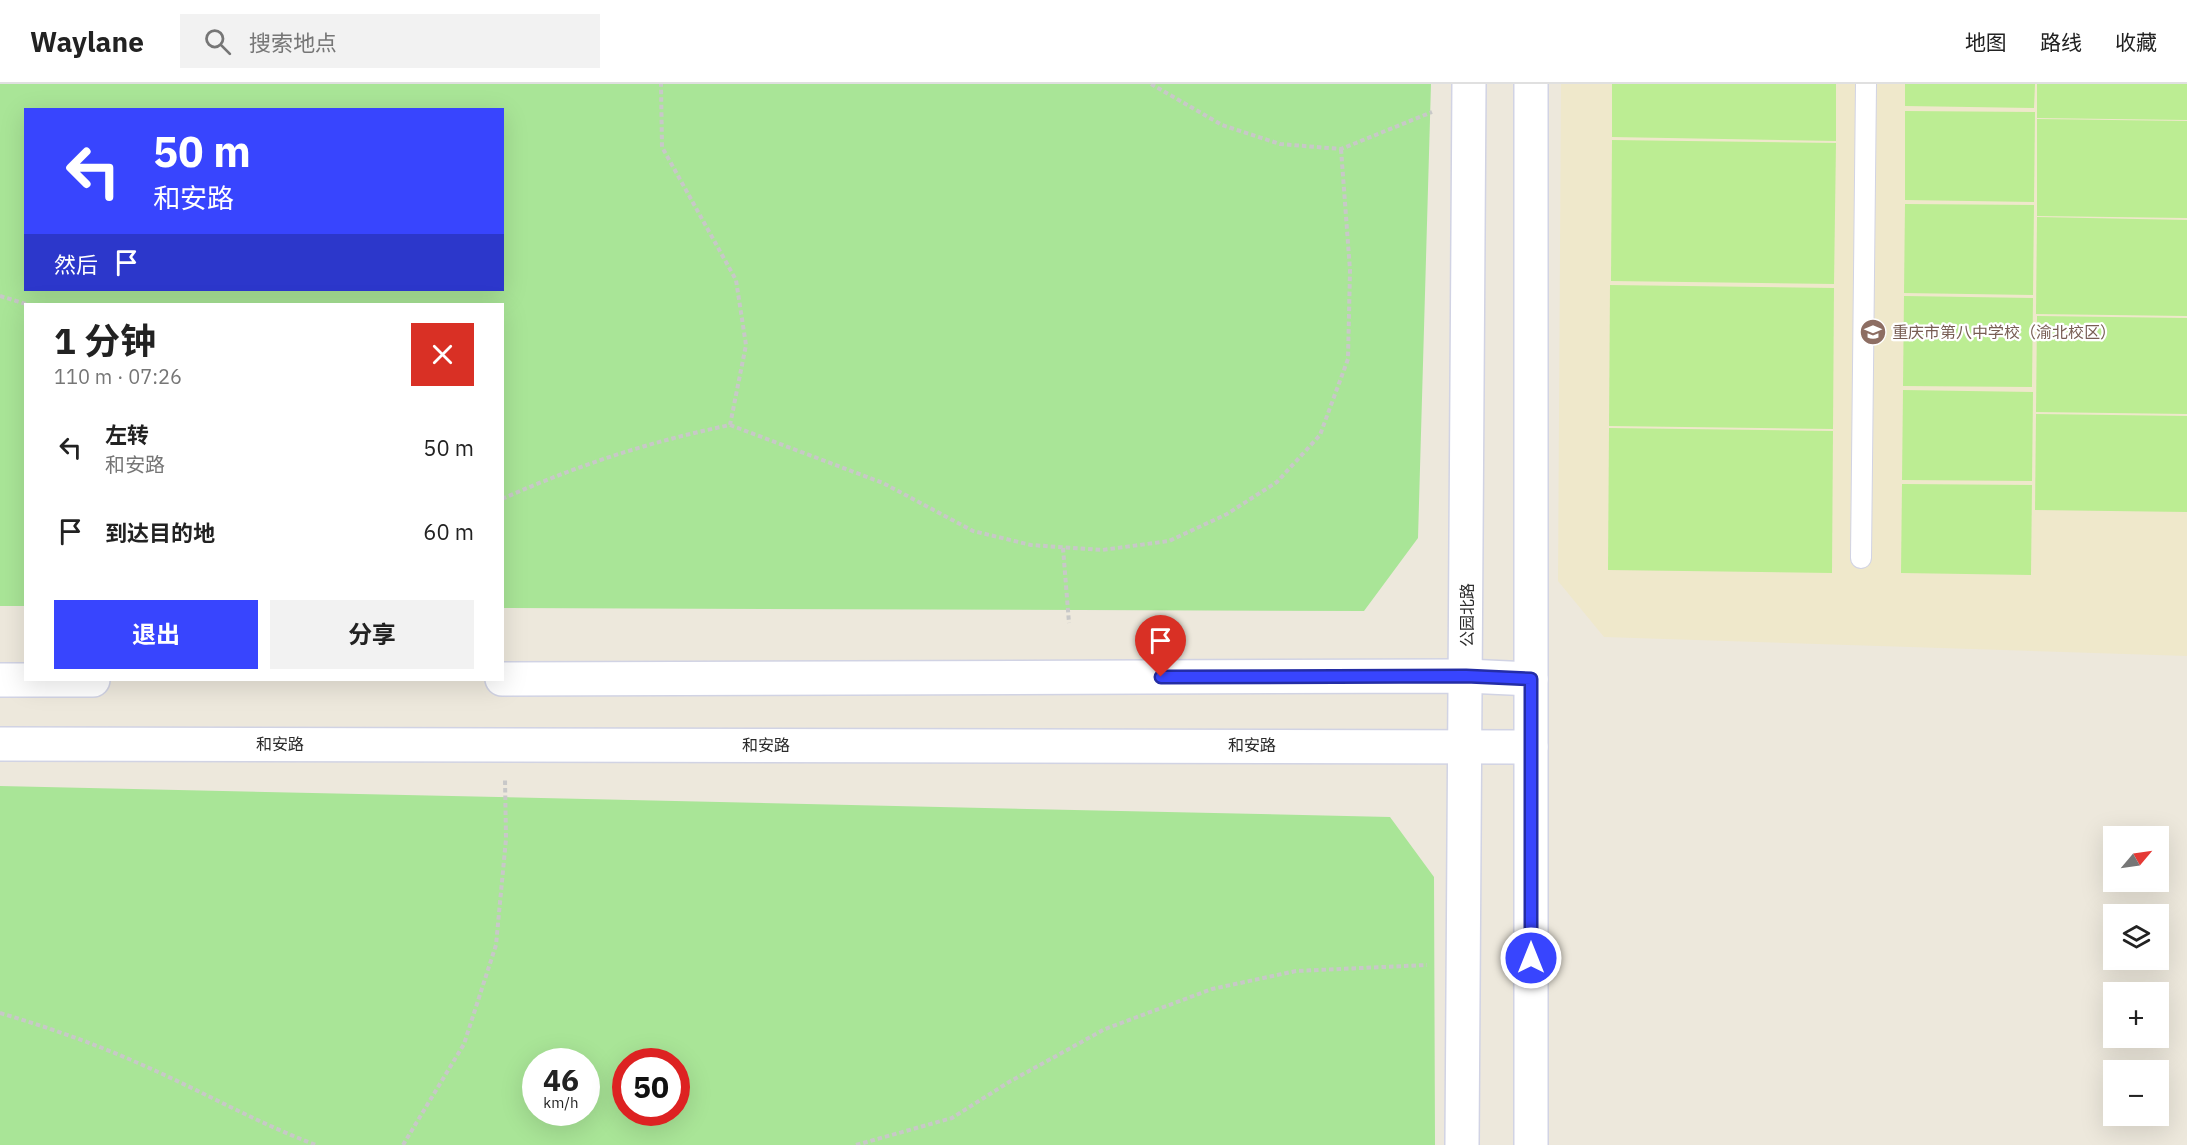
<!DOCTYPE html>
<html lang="zh">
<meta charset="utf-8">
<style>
:root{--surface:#fff;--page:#f2f2f2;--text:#222;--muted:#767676;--line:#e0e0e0;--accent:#3845fe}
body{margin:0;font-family:"IBM Plex Sans","Noto Sans SC",sans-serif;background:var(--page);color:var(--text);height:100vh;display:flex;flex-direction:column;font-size:22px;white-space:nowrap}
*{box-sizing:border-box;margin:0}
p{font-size:20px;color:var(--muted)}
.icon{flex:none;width:33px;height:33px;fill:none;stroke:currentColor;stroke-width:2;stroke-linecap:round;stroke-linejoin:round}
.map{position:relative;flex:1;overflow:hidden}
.drawer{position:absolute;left:24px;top:219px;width:480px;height:378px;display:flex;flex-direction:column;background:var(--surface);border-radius:0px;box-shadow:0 6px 24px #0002}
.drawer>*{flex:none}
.banner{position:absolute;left:24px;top:24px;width:480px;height:183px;border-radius:0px;box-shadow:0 6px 24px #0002;background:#3845fe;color:#fff;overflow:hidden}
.needle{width:39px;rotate:61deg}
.controls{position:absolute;left:2103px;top:742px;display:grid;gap:12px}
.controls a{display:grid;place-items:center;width:66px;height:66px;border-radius:0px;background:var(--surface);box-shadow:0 6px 24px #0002;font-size:30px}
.speed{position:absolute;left:522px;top:964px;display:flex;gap:12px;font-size:30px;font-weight:700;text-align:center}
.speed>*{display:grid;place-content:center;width:78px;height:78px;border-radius:50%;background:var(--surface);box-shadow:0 6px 24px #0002;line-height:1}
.speed small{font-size:15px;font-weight:400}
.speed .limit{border:9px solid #d22;background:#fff;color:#111}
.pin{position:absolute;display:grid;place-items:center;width:51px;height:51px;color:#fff;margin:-62px -26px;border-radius:50% 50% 50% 0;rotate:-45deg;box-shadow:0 0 6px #0007}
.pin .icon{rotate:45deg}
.me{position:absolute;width:66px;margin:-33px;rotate:0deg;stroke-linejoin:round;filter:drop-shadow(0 0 4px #0008)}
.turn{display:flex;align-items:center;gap:21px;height:126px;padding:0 30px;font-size:27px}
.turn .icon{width:78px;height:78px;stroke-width:2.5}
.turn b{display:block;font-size:42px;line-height:51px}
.then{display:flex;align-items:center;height:57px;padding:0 30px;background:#0003;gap:12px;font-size:22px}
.round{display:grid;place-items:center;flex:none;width:63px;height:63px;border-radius:0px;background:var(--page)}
.head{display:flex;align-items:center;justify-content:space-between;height:102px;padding:0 30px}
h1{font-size:36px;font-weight:700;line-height:45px}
.cta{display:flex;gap:12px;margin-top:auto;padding:12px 30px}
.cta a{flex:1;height:69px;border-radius:0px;background:var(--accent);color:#fff;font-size:24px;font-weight:700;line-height:69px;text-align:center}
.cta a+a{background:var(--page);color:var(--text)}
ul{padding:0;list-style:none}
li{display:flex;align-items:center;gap:18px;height:84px;padding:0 30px}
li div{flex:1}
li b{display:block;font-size:22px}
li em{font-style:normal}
header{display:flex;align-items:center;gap:36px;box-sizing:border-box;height:84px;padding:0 30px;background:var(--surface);border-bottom:2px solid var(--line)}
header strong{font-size:28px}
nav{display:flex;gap:33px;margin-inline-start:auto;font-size:21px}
.search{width:420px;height:54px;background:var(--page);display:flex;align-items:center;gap:15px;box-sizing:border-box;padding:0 21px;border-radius:0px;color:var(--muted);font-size:22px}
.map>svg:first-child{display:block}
</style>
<header>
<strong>Waylane</strong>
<div class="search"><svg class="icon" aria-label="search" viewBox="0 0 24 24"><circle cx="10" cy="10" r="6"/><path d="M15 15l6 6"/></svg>搜索地点</div>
<nav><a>地图</a><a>路线</a><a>收藏</a></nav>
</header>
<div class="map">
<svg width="2187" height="1061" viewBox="0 0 2187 1061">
<rect width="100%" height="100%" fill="#ede8dc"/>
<polygon fill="#efe8cb" points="1561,0 2187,0 2187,572 1604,553 1558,497"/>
<g fill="#a9e597" fill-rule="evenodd">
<path d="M0,0H1431L1418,454L1364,527L503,524L502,220H26L25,522H0ZM26,26H502V206H26Z"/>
<path d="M0,702L1390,733L1434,793L1435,1061H0ZM536,978H586V1029H536ZM626,978H676V1029H626Z"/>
</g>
<g fill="#bced93">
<polygon points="1612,0 1836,0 1836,57 1612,53"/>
<polygon points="1905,0 2035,0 2034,24 1905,22"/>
<polygon points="2037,0 2187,0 2187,36 2037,34"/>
<polygon points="1905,27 2035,28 2034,118 1905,116"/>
<polygon points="2037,35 2187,37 2187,134 2037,132"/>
<polygon points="1612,56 1836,59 1834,200 1611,197"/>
<polygon points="1905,120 2034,121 2033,211 1904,209"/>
<polygon points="2037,133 2187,136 2187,232 2036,230"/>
<polygon points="1610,201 1834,204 1833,345 1609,342"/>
<polygon points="1904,212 2033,214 2032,303 1903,302"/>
<polygon points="2037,232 2187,234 2187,330 2036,328"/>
<polygon points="1903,306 2033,308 2032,397 1902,396"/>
<polygon points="2036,330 2187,332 2187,428 2035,426"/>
<polygon points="1609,344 1833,347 1832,489 1608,486"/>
<polygon points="1902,400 2032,401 2031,491 1901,489"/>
</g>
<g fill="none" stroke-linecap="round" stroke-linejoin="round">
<defs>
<polyline id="service" points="1861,474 1866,0"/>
<g id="secondary">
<polyline points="502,595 1466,592 1531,595"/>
<polyline points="0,596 93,596"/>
<polyline points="0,660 1531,663"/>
<polyline points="1462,1061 1469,0"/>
<polyline points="1531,1061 1531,0"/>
</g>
</defs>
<use href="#service" stroke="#d1d3e4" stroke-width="22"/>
<use href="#secondary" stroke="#d1d3e4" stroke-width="36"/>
<g stroke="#c8c8c8" stroke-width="4" stroke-dasharray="4.5 3" stroke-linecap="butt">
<polyline points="1151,0 1222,41 1280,60 1341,65 1432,28"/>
<polyline points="0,212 26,220"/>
<polyline points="730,341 883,399 973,447 1031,461 1102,466 1169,457 1227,430 1277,398 1320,351 1348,275 1350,186 1341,65"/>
<path d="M502,415C578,381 648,358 730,341L746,261L736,196L662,63L661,0"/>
<polyline points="1063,464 1069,539"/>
<path d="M0,929C47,943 93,959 138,979C198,1005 255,1038 316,1061"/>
<polyline points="403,1061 464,960 496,861 506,755 505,695"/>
<polyline points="856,1061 952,1034 1009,998 1105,945 1212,905 1296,887 1427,881"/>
</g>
<use href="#service" stroke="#fff" stroke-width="20"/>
<use href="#secondary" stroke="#fff" stroke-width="33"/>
</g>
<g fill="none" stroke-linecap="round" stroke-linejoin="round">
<defs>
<polyline id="route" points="1161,593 1466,592 1531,595 1531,874"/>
</defs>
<use href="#route" stroke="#242da5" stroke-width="15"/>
<use href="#route" stroke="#3845fe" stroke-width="10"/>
</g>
<defs>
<symbol id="school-disc" viewBox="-11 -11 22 22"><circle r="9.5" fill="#8d6e63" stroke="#fff"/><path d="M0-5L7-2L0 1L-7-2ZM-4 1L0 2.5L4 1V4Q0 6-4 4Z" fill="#fff"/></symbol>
</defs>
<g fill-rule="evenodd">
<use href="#school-disc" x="1858" y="233" width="30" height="30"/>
</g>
<g text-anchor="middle" stroke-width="4.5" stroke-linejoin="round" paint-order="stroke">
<g font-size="16" fill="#785e54" stroke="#fff" text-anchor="start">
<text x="1892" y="254">重庆市第八中学校（渝北校区）</text>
</g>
<g font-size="16" fill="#2b2b2b" stroke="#fff">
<text transform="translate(1467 531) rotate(-90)" y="6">公园北路</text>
<text x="280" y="666">和安路</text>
<text x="766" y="667">和安路</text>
<text x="1252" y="667">和安路</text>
</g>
</g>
</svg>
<div class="controls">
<a><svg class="needle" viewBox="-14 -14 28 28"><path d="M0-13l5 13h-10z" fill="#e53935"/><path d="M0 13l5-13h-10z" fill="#767676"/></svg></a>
<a><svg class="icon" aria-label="layers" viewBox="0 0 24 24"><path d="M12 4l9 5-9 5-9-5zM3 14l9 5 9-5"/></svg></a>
<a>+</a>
<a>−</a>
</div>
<div class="speed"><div>46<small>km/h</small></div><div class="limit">50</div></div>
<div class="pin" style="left:1161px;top:593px;background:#d93025"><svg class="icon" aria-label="arrive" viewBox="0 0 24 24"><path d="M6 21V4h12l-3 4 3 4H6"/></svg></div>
<svg class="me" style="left:1531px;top:874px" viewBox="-20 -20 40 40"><circle r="17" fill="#3845fe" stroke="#fff" stroke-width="3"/><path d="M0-11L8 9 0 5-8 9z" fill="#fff"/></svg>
<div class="banner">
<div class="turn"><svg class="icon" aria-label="left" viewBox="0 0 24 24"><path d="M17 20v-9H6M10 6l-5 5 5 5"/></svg><div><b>50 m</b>和安路</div></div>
<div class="then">然后<svg class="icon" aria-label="arrive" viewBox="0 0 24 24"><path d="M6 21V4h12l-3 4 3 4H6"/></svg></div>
</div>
<section class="drawer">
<div class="head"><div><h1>1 分钟</h1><p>110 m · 07:26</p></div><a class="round" style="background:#d93025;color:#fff"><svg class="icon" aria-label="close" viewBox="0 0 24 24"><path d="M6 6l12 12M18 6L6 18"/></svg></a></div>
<ul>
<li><svg class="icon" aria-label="left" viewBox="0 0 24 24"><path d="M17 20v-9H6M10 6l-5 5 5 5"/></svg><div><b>左转</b><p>和安路</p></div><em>50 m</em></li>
<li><svg class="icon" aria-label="arrive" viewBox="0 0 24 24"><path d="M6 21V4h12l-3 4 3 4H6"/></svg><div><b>到达目的地</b></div><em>60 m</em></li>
</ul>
<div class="cta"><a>退出</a><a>分享</a></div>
</section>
</div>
